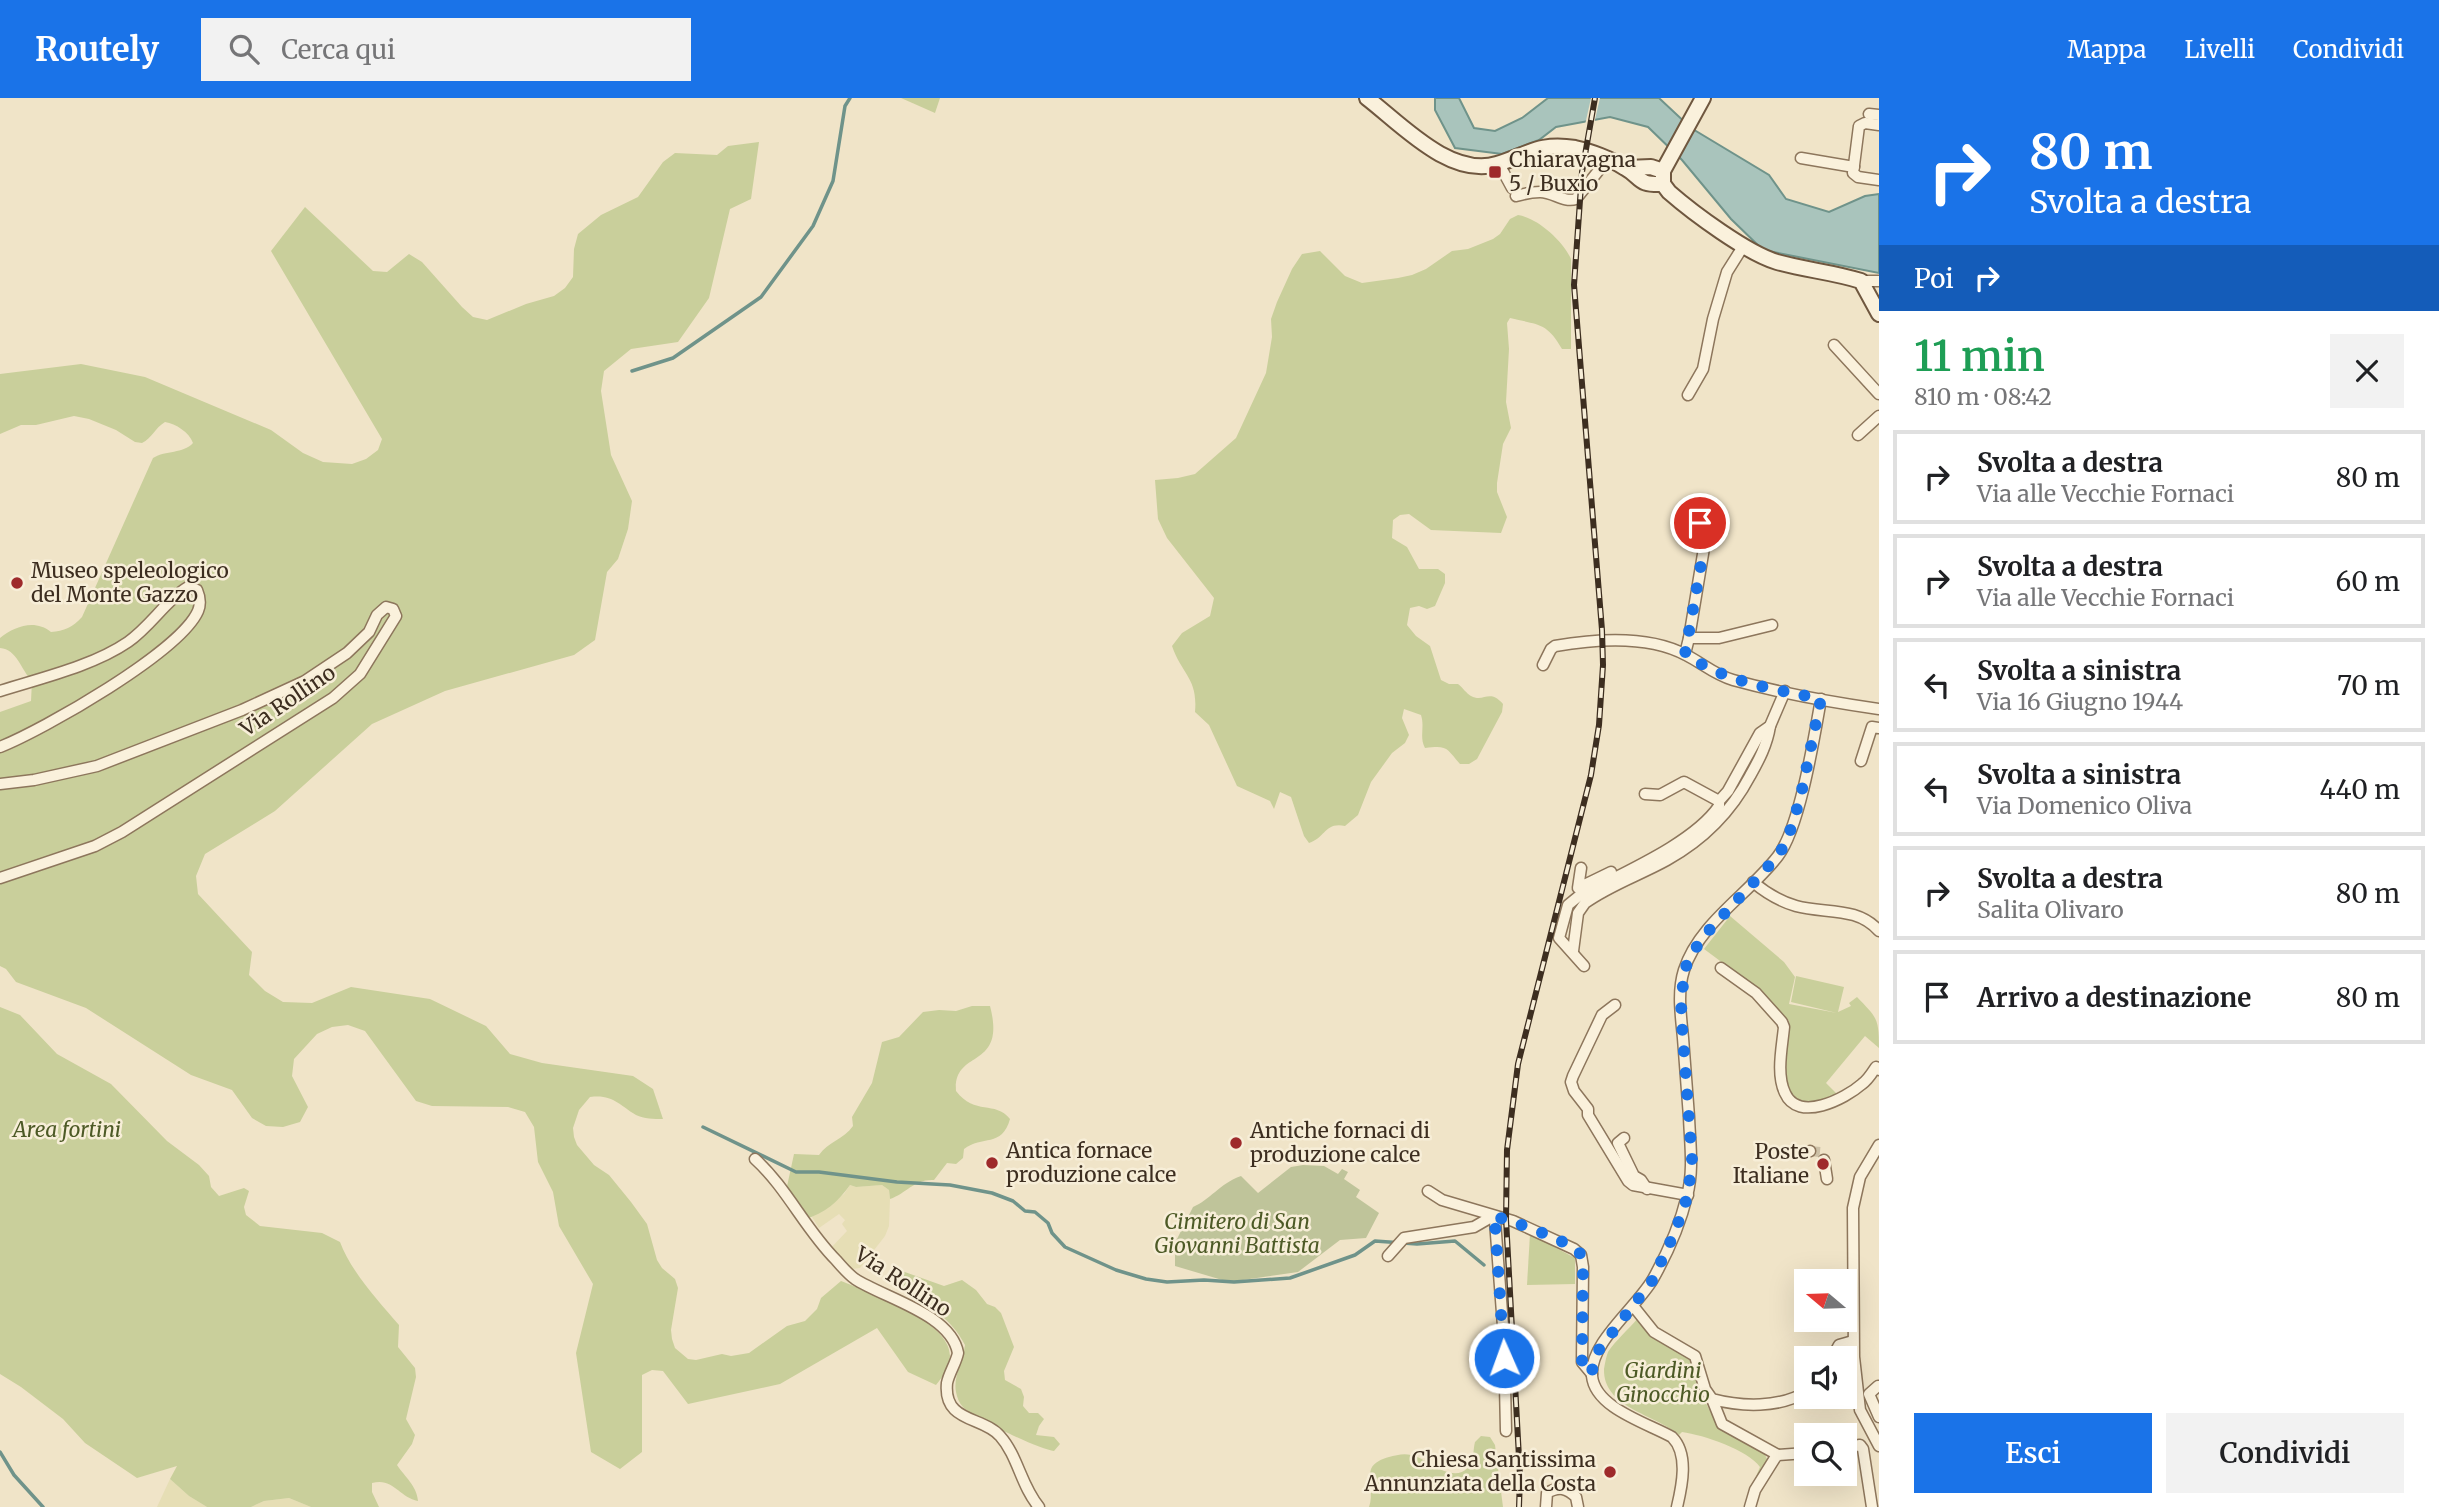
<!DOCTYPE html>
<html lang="it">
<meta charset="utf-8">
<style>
:root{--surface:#fff;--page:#f2f2f2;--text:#202124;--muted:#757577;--line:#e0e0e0;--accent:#1a73e8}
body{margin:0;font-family:Merriweather,serif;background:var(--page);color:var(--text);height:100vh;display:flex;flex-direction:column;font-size:26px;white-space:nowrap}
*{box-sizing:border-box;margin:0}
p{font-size:23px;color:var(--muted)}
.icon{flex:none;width:38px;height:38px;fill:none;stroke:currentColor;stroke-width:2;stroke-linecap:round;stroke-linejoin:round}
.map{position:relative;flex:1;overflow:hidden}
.side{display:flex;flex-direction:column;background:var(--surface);width:560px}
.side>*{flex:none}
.top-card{background:#1a73e8;color:#fff;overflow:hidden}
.needle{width:46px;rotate:289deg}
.buttons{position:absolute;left:1794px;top:1171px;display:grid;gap:14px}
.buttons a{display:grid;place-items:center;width:63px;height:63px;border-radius:0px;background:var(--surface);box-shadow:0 7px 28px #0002;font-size:35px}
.pin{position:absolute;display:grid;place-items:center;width:60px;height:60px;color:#fff;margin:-30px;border:4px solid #fff;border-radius:50%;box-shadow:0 2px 7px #0007}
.me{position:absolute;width:77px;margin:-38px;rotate:358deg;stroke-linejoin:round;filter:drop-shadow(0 0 5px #0008)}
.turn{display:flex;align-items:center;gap:24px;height:147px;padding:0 35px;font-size:32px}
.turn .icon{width:91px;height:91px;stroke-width:2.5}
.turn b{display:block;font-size:49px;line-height:60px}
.then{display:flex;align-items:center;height:66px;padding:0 35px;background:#0003;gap:14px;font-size:26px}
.round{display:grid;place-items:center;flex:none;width:74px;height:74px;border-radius:0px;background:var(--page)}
.head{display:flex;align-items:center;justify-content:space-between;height:119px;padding:0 35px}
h1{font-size:42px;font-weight:600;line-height:52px;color:#1e9e55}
.action{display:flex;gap:14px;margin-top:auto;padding:14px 35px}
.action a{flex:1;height:80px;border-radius:0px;background:var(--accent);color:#fff;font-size:28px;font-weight:600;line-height:80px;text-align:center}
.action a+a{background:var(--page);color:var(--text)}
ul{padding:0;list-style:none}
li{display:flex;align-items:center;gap:21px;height:94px;margin:0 14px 10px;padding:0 21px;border:4px solid var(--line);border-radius:0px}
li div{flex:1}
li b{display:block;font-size:26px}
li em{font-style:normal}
header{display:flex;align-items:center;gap:42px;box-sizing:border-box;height:98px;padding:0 35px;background:var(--accent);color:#fff}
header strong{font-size:33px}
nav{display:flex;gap:38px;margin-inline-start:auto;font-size:24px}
.search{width:490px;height:63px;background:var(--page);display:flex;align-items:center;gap:18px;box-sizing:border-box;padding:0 24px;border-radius:0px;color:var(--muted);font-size:26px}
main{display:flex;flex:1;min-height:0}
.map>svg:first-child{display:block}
</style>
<header>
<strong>Routely</strong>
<div class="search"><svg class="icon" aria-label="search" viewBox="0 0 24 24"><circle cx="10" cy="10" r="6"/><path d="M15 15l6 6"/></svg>Cerca qui</div>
<nav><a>Mappa</a><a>Livelli</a><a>Condividi</a></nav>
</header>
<main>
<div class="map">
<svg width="1879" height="1409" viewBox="0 0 1879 1409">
<rect width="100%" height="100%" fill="#f0e4c8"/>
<g fill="#e6deb5">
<polygon points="850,1087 856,1089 882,1087 889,1092 890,1101 889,1128 885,1138 860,1170 852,1171 830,1151 847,1133 842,1126 845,1122 839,1116 819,1130 812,1119 844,1096"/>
<polygon points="170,1381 189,1398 207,1409 157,1409"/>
<polygon points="289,1400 311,1409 251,1409 264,1403"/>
</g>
<g fill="#c9cf9b">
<polygon points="901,0 940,0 935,15"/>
<path d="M759,44L751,101L730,111L709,200L678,244L631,251L604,273L601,293L611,357L632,403L628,431L618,461L607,474L595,542L574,557L445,593L372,626L275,713L205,756L196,778L198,796L252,854L249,877L265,893L283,904L312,905L351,889L430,901L486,928L510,956L542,965L633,978L653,991L663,1021C654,1021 644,1021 636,1017C619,1007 613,996 590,999L579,1012L573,1030L574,1039L577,1047L594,1067L609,1077L631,1104L647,1126L657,1162L662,1170L675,1181L678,1190L671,1232L672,1241L675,1250L688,1261L696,1262L722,1256L731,1258L749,1255L787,1228L805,1223L817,1211L821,1200L841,1183C868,1194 950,1222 950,1258C950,1270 943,1278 936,1287L908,1274L877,1230L780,1286L688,1306L663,1273L652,1272L642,1277V1354L620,1371L591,1354L576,1255L593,1186L559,1128L553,1094L538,1064L534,1029L525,1014L508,1009L432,1008L416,1003L365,933L348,927L332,929L317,936L294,961L292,978L308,1009L300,1024L283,1029L266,1028L252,1020L232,992L191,977L86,910L16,884L6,871L0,868V614L31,603L32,583C21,572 17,551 0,550V540C15,528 35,521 51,534C64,533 73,529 82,519L153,360C166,352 183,356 193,345C189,334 176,326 165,324C155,330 152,340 142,345L135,344L116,332L89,321L74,318L36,327H21L0,336V276L81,266L145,279L271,332L303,355L323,364L352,366L366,361L378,352L382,341L271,153L305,109L373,173L387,174L409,156L422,164L462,209L473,219L487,222L526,206L554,198L565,190L573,179L574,151L578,136L601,117L638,99L663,64L675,55L717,57L728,48Z"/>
<path d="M1518,117C1538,120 1563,143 1571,161V251H1562C1547,224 1538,227 1510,220L1507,225L1509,251L1506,304L1511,330L1503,346L1497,385V394L1507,419L1501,435L1431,432L1409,416L1400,417L1393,422L1392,440L1407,449L1419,471H1438L1445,476V485L1435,508L1427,511L1419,508L1410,510L1407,527L1416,538L1430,548L1441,582L1449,586H1458C1462,589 1467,596 1471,598C1484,605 1489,590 1503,606L1502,614L1477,661L1469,666H1460C1446,650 1448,647 1425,650C1419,639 1425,629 1421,617L1404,611L1402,620L1409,637L1405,645L1392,655L1371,684L1358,717L1345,728C1324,724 1326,740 1309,745L1304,738L1291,699L1280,694L1274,711L1270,703L1237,688L1209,627L1195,614C1198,580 1182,577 1172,548L1182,535L1210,518L1214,500L1167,440L1158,421L1155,382L1178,380L1195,376L1236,340L1266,275L1272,239L1271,221L1277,204L1292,171L1302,156L1320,153L1345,178L1362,185L1398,180L1412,177L1426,171L1452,153L1468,151L1493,141L1500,136L1510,121Z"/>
<path d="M1730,818L1784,864L1795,879L1789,906L1837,915L1791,904L1796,878L1844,889L1838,914L1851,908L1849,905L1857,899C1877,920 1879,920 1879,950L1865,938L1826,985L1837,996C1828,998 1820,1004 1811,1005C1772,1011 1791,942 1789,923L1762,894L1704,851Z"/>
<path d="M972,908H990C1007,973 953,950 956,993C975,1018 995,1002 1010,1021C1002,1050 982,1037 964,1051L963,1060L956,1066L947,1065L934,1082C914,1081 907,1095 890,1101L889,1092L882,1087L856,1089L850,1087C839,1103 824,1116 805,1121L786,1093L794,1056L819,1057C828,1044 844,1041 853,1028L852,1019L872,985L882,944L899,939L923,914L939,912L956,913Z"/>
<path d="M0,909L20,917L57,956L111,986L167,1043L199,1067L209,1078L211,1089L219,1098L244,1090L249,1093L244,1109L246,1117L260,1128L322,1135L340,1144C350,1172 379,1204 399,1227L398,1249L415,1270L416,1279L406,1321L415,1337L412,1346L397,1367C405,1379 417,1388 418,1403C399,1399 393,1379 372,1385V1394L379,1409H311L289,1400L264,1403L251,1409H207L189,1398L170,1381L177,1368L137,1380L85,1345L63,1321L21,1289L0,1276Z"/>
<polygon points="1530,1136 1575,1160 1575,1186 1527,1187"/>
<path d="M902,1173L944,1188L962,1182L976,1192L987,1206L995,1209L1001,1215L1014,1249L1004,1273L1005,1282L1021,1291L1024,1299L1023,1308L1029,1315H1038L1044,1321L1039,1328L1036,1337L1054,1339L1060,1346L1054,1353C1040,1352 972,1319 963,1309C959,1305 957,1299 956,1294C953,1279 963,1262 965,1247C958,1234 950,1224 939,1216C922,1203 895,1199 897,1174Z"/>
<path d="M1638,1220L1690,1258L1702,1292L1700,1294L1718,1328L1772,1356L1765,1357L1768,1363L1751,1390L1760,1369C1748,1352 1704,1337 1682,1334L1679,1337C1655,1316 1603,1310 1604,1271C1605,1265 1606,1259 1608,1254C1616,1242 1628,1232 1638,1220Z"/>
<path d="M1481,1338L1490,1339L1495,1347L1503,1409H1369C1374,1397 1367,1382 1371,1371C1374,1364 1382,1361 1389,1359C1396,1357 1404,1355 1411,1357C1427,1360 1451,1386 1468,1370C1474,1365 1473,1351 1475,1344Z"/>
</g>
<path fill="#bfc49a" d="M1303,1067L1324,1068L1338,1076L1342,1071L1348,1074L1344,1081L1360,1092L1356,1099L1379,1115L1366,1140L1340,1142L1298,1174L1229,1184L1175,1168V1145L1193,1109C1210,1102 1219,1086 1241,1078L1258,1095L1291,1069Z"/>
<polygon fill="#a9c4bc" stroke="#6f938a" stroke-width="2" points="1435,0 1459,0 1474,30 1495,33 1522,20 1548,0 1659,0 1691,30 1769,77 1786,101 1829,114 1865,98 1879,96 1879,175 1763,152 1731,121 1682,62 1648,29 1610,19 1556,29 1539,42 1502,56 1455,50 1435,12"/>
<polygon fill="#f0e4c8" points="1591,0 1600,0 1594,26 1585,27"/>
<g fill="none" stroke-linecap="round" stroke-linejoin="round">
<g stroke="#6f938a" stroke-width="3.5">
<polyline points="632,273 673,260 761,199 813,128 833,83 845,8 850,0"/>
<polyline points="703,1029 796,1074 819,1074 897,1084 950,1087 992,1095 1013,1103 1025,1113 1035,1114 1048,1125 1052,1135 1065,1149 1116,1172 1146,1181 1167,1184 1204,1182 1234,1184 1290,1180 1355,1157 1375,1143 1417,1146 1455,1143 1484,1167"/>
<polyline points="0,1354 14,1377 43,1409"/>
</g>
<polyline stroke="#ccc0a6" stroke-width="10" stroke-dasharray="10 5" stroke-linecap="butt" points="1810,1053 1820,1054 1824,1062"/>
<defs>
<g id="street">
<polyline points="1869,16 1879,17"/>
<polyline points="1879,27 1865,25 1859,28 1853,75 1858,79 1879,82"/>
<polyline points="1801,60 1854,69"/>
<polyline points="1499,66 1512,90"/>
<path d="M1516,98C1523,96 1532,94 1540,94C1554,94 1563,105 1576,101L1607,62"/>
<polyline points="1861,183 1879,183"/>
<polyline points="1834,247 1879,296"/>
<polyline points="1688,297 1703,271 1713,221 1727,174 1744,147"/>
<polyline points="1858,337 1879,318"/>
<polyline points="1689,540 1705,444 1700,425"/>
<polyline points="1685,556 1689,540 1719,540 1772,527"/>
<path d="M1543,567L1551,551L1555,548C1595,541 1649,537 1686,557C1702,565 1715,577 1733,582C1780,595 1830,604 1879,611"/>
<path d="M0,593C41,580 93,568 128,544C151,528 166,502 188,489L197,492C200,499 201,506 198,513C180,554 43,632 0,649"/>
<polyline points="1861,663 1872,629 1879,630"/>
<polyline points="0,686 34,682 97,668 242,612 305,583 347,555 369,534 377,517 386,509 393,511 396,518 360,576 333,600 122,734 95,748 0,780"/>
<polyline points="1645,696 1660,697 1684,684 1719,703"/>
<polyline points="1581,770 1578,790 1611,774"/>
<path d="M1753,784C1766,795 1779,803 1796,808C1825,816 1857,808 1879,833"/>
<path d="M1573,853L1578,815L1585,805C1610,787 1640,777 1667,762C1703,742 1731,714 1750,678C1759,662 1767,647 1770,628"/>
<path d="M1584,868L1559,840L1568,807L1579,798C1620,776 1693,746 1719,708V703L1728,693L1760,635L1770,628L1785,593"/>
<path d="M1721,870L1756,895L1782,924L1784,929C1782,950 1776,976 1785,995C1798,1025 1845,1001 1862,986C1868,982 1872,975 1876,969L1879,972"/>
<polyline points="1615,907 1602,917 1573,978 1571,984 1574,993 1588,1011 1588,1017 1628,1083 1633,1087 1688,1097"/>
<polyline points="1624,1040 1618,1045 1634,1078 1641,1082 1647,1091"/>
<polyline points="1879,1047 1860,1079 1853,1110 1854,1259 1860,1312 1879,1348"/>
<polyline points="1805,1055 1810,1053"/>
<path d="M755,1061C787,1090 805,1131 836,1162C842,1169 848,1176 855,1181C884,1200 951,1216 958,1255C956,1265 949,1275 947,1285C943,1325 983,1318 1000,1338C1018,1358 1021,1388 1039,1409"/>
<polyline points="1824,1062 1827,1081"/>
<polyline points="1428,1093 1442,1102 1513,1123 1574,1151 1581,1157 1583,1169 1582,1264 1592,1276"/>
<polyline points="1493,1118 1495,1123 1504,1241 1506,1333"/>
<polyline points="1388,1158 1404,1140 1474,1129 1493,1118"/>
<path d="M1634,1209L1654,1234L1695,1258L1705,1291L1712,1301C1742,1309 1779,1310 1806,1294"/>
<polyline points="1832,1260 1839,1247 1853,1243"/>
<polyline points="1878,1288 1869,1296 1879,1319"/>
<polyline points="1712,1301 1722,1326 1778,1357"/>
<polyline points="1844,1350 1860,1347 1863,1351 1872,1409"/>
<path d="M1546,1409L1547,1395C1559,1388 1567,1390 1576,1399L1578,1409"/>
<path d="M1677,1409C1682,1388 1689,1356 1672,1339C1647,1325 1595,1310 1592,1278C1589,1245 1637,1209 1653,1181C1667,1156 1680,1127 1687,1098C1694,1072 1690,1046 1689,1019C1687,993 1685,967 1683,940C1681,918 1677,894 1684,872C1699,825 1749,796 1778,758C1800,729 1814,640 1821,601"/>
<polyline points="1750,1409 1755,1392 1775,1360 1778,1357 1806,1355"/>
</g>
<g id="secondary">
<path d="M1367,0C1401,26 1450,80 1497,66C1528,57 1538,44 1575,50C1590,53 1611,61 1625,70C1643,80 1636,87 1663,86"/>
<path d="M1703,0L1663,73V86L1669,94C1693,115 1747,155 1777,164C1805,172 1833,174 1861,183L1879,216"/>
<polyline points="1627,70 1651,69 1663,73"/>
</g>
</defs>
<use href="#street" stroke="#8d765c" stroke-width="13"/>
<use href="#secondary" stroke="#6f573f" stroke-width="18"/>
<use href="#street" stroke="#faf1dc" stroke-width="10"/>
<use href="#secondary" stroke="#faf1dc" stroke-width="14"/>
<defs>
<polyline id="rail" points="1519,1409 1520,1378 1506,1121 1507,1052 1518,966 1591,677 1599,627 1603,567 1602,532 1574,187 1582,74 1595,0"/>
</defs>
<use href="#rail" stroke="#3d2e20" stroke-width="6"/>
<use href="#rail" stroke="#f7eed8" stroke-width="3.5" stroke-dasharray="10" stroke-linecap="butt"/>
</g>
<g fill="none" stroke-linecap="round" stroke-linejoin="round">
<path stroke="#1a73e8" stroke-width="12" stroke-dasharray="0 21.6" d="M1504,1260L1495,1124L1493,1118C1509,1122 1574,1144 1581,1157C1583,1161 1583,1165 1583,1169L1582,1264L1592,1276L1593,1263L1598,1253L1652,1183L1675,1134L1688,1097L1692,1061L1681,914L1684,872L1701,841L1777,759L1787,743L1800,701L1821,601C1771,590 1728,585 1685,556L1705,444L1700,425"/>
</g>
<g fill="#9e2a2b" stroke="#f7eed8" stroke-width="2.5">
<rect x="1488" y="67" width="14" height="14" rx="3.5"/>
<circle cx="17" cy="485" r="7"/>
<circle cx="1236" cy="1045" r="7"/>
<circle cx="992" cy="1065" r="7"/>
<circle cx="1823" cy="1066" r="7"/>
<circle cx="1610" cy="1374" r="7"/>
</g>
<g text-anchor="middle" stroke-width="5" stroke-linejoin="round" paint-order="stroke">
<g font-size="21" fill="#3d2e20" stroke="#f7eed8" text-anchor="start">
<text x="1509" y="69">Chiaravagna<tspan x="1509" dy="24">5 / Buxio</tspan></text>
<text x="31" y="480">Museo speleologico<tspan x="31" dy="24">del Monte Gazzo</tspan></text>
<text x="1250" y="1040">Antiche fornaci di<tspan x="1250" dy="24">produzione calce</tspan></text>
<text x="1006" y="1060">Antica fornace<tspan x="1006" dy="24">produzione calce</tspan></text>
<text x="1809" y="1061" text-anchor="end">Poste<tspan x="1809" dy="24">Italiane</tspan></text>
<text x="1596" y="1369" text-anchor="end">Chiesa Santissima<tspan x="1596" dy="24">Annunziata della Costa</tspan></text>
</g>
<g font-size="21" fill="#3d2e20" stroke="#f7eed8">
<text transform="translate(288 603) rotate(-34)" y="7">Via Rollino</text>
<text transform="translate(903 1184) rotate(33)" y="7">Via Rollino</text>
</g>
<g font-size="21" font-style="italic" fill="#4d5a26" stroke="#f7eed8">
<text x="67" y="1039">Area fortini</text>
<text x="1237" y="1131">Cimitero di San<tspan x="1237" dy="24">Giovanni Battista</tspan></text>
<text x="1663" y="1280">Giardini<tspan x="1663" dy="24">Ginocchio</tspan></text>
</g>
</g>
</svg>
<div class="buttons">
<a><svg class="needle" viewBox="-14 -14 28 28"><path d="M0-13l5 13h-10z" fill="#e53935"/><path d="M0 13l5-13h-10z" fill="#757577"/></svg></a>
<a><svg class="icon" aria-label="sound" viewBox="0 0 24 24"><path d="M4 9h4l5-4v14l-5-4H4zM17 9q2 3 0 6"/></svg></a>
<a><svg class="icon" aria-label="search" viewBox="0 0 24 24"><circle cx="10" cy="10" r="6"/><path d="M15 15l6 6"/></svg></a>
</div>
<div class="pin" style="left:1700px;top:425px;background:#d93025"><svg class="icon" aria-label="arrive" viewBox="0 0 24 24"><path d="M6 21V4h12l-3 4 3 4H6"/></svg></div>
<svg class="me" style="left:1504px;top:1260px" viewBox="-20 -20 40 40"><circle r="17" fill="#1a73e8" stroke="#fff" stroke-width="3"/><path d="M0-11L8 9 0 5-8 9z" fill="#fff"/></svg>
</div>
<section class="side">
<div class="top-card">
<div class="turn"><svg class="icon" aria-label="right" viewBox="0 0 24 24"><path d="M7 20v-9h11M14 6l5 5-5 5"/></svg><div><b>80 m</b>Svolta a destra</div></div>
<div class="then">Poi<svg class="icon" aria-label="right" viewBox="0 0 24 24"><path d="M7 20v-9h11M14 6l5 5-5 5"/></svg></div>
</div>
<div class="head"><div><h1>11 min</h1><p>810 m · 08:42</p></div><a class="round"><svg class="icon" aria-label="close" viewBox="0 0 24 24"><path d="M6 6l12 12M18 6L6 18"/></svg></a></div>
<ul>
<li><svg class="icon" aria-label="right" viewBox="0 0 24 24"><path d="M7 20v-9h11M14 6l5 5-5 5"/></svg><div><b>Svolta a destra</b><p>Via alle Vecchie Fornaci</p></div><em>80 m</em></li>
<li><svg class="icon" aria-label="right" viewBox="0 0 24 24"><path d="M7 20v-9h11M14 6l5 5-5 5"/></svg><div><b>Svolta a destra</b><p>Via alle Vecchie Fornaci</p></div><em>60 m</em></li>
<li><svg class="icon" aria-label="left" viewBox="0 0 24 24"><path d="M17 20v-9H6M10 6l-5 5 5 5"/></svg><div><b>Svolta a sinistra</b><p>Via 16 Giugno 1944</p></div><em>70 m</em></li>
<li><svg class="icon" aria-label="left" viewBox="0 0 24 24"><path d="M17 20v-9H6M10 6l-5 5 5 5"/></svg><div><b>Svolta a sinistra</b><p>Via Domenico Oliva</p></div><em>440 m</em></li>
<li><svg class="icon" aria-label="right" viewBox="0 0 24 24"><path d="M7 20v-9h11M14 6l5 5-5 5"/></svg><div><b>Svolta a destra</b><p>Salita Olivaro</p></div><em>80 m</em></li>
<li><svg class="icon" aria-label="arrive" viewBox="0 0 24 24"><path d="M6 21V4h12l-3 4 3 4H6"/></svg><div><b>Arrivo a destinazione</b></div><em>80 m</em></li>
</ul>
<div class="action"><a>Esci</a><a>Condividi</a></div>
</section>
</main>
